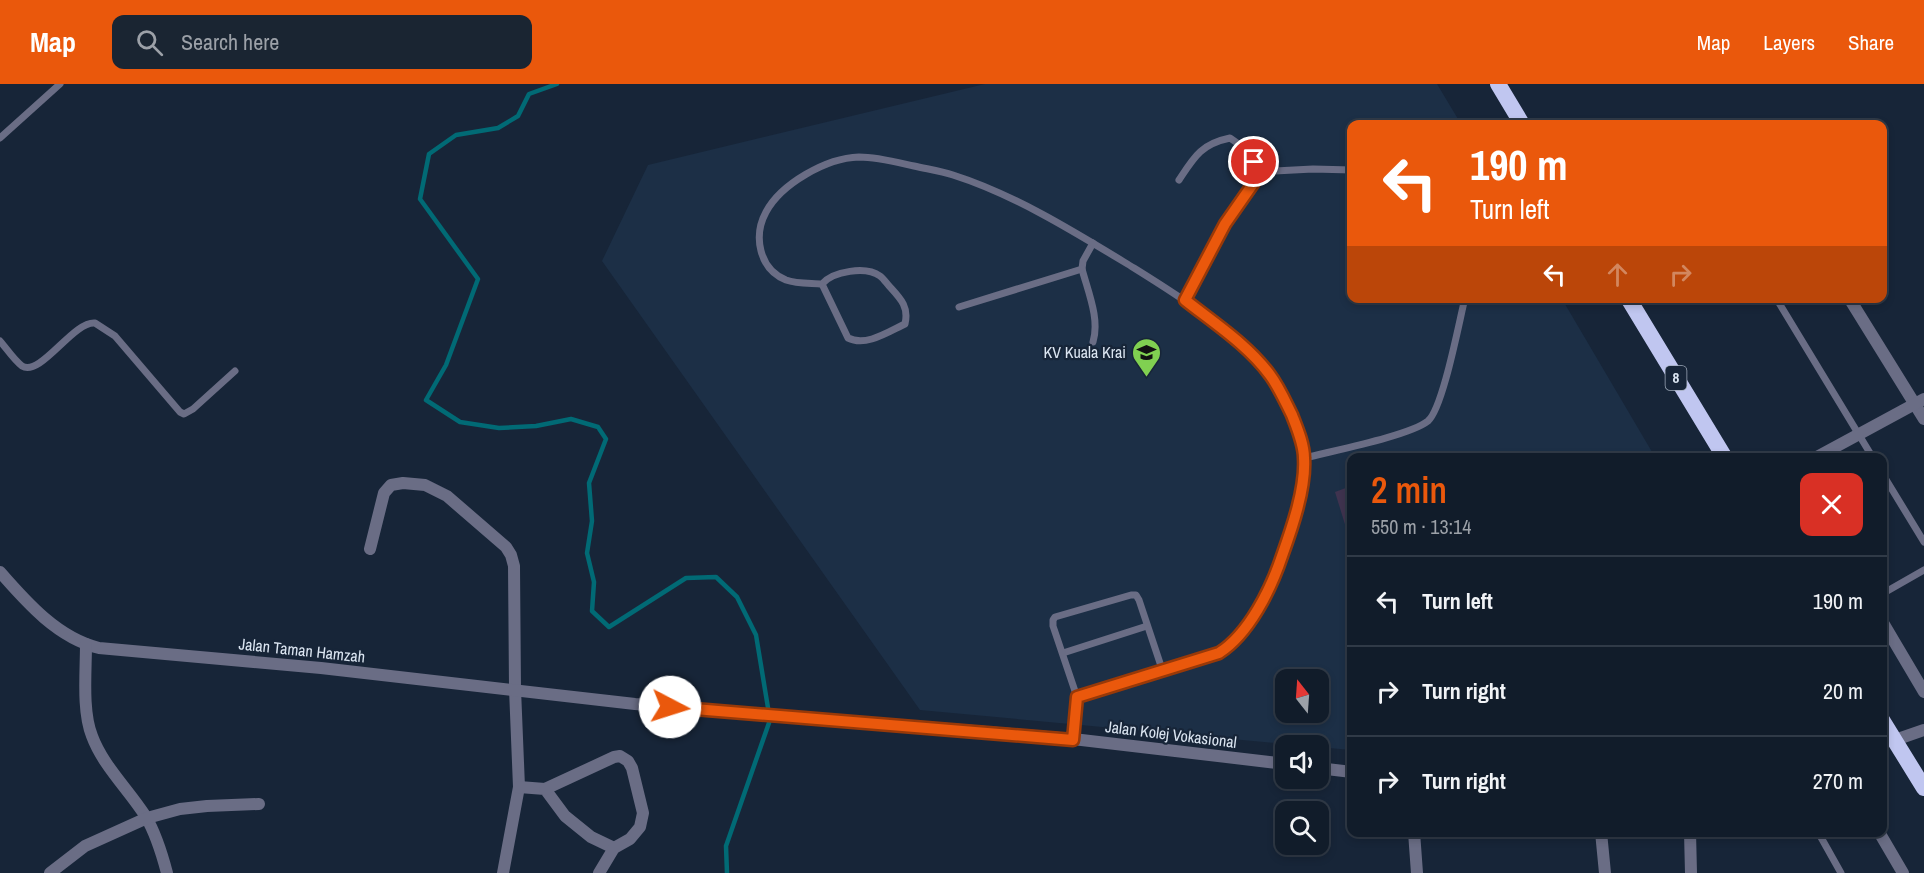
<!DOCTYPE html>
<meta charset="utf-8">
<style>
:root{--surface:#111c2a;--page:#1a2532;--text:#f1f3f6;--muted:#9ca1a8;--line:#303a47;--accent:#ea580c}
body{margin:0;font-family:"Archivo Narrow",sans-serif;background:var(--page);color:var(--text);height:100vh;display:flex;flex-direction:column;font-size:22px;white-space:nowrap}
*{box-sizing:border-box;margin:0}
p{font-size:20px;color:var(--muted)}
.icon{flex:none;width:33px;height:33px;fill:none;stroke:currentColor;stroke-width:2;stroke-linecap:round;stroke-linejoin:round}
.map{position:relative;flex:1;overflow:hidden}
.details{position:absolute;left:1347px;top:369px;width:540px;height:384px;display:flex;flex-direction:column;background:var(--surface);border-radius:12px;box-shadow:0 3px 9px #0003,0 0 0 2px var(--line)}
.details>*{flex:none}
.banner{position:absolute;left:1347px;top:36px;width:540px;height:183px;border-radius:12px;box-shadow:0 3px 9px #0003,0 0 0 2px var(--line);background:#ea580c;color:#fff;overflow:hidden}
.needle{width:39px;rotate:343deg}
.tools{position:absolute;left:1275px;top:585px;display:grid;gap:12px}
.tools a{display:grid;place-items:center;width:54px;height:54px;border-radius:12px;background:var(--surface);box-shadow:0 3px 9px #0003,0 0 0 2px var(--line);font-size:30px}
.pin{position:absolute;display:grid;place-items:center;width:51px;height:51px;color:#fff;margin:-26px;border:3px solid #fff;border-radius:50%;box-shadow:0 2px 6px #0007}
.me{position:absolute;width:66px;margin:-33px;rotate:95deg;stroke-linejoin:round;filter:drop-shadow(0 0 4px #0008)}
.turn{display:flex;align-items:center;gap:21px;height:126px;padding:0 24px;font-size:27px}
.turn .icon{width:78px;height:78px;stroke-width:2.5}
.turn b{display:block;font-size:42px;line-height:51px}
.lanes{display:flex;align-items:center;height:57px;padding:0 24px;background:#0003;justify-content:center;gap:30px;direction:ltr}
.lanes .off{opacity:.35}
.round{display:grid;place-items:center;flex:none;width:63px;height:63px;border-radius:12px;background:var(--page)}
.head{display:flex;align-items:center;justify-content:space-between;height:102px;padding:0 24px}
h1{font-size:36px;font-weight:600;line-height:45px;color:var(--accent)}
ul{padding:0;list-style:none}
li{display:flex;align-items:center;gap:18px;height:90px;padding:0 24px;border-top:2px solid var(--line)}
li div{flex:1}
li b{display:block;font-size:22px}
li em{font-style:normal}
header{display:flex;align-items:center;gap:36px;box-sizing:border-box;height:84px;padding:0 30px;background:var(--accent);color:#fff}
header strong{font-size:28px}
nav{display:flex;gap:33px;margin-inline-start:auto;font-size:21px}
.search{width:420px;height:54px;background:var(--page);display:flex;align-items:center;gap:15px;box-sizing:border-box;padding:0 21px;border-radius:12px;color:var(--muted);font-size:22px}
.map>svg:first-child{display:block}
</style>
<header>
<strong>Map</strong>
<div class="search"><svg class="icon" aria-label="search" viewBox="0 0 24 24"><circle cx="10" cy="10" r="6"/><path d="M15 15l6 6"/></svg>Search here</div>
<nav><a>Map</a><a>Layers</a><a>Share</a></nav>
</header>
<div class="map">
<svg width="1924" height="789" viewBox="0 0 1924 789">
<rect width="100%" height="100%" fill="#172538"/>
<path fill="#1c2f46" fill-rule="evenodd" d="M985,0H1437L1461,40H1352V214L1562,215L1655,373L1352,374L1351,666L920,626L602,177L648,81ZM1286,596H1318V628H1286Z"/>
<polygon fill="#3f334f" points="1351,402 1352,402 1351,460 1335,408"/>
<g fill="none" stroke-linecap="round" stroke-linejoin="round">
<polyline stroke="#016a75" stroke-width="4.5" points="557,0 529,10 518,32 498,44 456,51 429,70 420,115 478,195 446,281 426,316 460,338 499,344 536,342 571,335 598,343 606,355 589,399 592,437 587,469 594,498 592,527 609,543 686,494 716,493 737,513 756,551 770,636 726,762 727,789"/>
<g stroke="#6a6d85" stroke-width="7">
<polyline points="0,54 60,0"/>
<polyline points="1258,88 1313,85 1352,86"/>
<path d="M1179,96C1194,73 1201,60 1230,54C1240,60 1258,75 1258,88C1258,100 1242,114 1236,123C1216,152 1201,185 1185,216"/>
<path d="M1093,159L1083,177L1082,185C1088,208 1100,235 1093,258"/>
<path d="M822,200L848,254C866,263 888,248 905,240C909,223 901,215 890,203C887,200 884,195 880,192C866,182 833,187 822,200C811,199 797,200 786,196C759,185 753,152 766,128C781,100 826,74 859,73C877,73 896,78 914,82C927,85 941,87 953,91C1016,111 1078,150 1134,184C1179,212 1236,248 1270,290C1281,305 1292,327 1297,344C1300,353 1304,365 1305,374C1306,400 1292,443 1283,468C1272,502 1250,549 1219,569L1077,613"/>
<polyline points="1776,214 1873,374"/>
<polyline points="959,223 1082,185"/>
<path d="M0,257C7,265 14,276 22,282C41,293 73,237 95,239L115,252L180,328L184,330L193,325L235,287"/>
<path d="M1305,374C1331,367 1409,352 1428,337C1443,324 1459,238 1465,214"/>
<polyline points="1882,389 1924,458"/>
<polyline points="1882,510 1924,486"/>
<polyline points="1063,569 1147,542"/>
<polyline points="1073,655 1077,613 1053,542 1053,536 1055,533 1131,511 1136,511 1139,516 1163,588"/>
<polyline points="1818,748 1841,789"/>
</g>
<g stroke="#6a6d85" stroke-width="12">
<polyline points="1849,214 1924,335"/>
<polyline points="1815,374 1924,315"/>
<polyline points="370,465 384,409 391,401 403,399 425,401 447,412 506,463 511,471 514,482 515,605 519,703 503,789"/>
<path d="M0,488C27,519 58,554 99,564L321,584L635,620L1073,655L1286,680"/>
<polyline points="1882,537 1924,608"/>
<path d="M86,560C86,588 82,627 92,652C103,682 129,706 146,733C156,750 162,770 167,789"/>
<polyline points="1895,656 1924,646"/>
<polyline points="1318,684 1352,688"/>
<polyline points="519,703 545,705 565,732 591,753 614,764"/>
<polyline points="545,705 614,673 620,672 628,677 632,684 643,729 640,743 630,755 614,764 599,789"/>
<polyline points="1414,748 1417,789"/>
<polyline points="1601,748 1605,789"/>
<polyline points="1690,748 1691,789"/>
<polyline points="1879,748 1903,789"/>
<polyline points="50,789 85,762 147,734 180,725 207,722 259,720"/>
</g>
<g stroke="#c0c6f0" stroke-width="16">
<polyline points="1498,0 1522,40"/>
<polyline points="1628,214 1725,374"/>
<polyline points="1882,636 1924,704"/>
</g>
</g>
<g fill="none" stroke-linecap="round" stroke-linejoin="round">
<defs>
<path id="route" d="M670,623L1073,656L1077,613L1219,569C1249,550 1271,505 1282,472C1292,444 1306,404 1304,374C1304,360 1297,344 1292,331C1285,317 1279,303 1270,291C1248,261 1214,239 1185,216L1225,140L1255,97L1258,88L1254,78"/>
</defs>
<use href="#route" stroke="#983908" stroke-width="15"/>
<use href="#route" stroke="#ea580c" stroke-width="10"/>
</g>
<defs>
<symbol id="university-pin" viewBox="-11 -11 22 30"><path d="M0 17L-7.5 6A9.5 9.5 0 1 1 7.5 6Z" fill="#80d051" stroke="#172538"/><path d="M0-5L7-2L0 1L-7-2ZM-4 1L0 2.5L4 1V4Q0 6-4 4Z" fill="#111"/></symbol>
</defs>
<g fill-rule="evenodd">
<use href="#university-pin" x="1130" y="252" width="33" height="45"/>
</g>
<g text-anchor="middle" stroke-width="4.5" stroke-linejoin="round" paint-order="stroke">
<rect fill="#172538" stroke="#a0abba" stroke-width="1.5" x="1665.5" y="282" width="21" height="24" rx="4.5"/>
<g font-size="15" font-weight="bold" fill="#dbe5f1">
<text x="1676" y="299">8</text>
</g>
<g font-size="16" fill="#dbe5f1" stroke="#172538" text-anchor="end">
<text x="1126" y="274">KV Kuala Krai</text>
</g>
<g font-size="16" fill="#dbe5f1" stroke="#172538">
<text transform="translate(302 566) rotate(6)" y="6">Jalan Taman Hamzah</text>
<text transform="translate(1171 650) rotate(7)" y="6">Jalan Kolej Vokasional</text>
</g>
</g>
</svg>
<div class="tools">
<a><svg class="needle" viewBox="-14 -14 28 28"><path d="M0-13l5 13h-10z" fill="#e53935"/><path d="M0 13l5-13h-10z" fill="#9ca1a8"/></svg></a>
<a><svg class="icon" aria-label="sound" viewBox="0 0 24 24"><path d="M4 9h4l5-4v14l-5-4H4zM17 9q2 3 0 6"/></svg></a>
<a><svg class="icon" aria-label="search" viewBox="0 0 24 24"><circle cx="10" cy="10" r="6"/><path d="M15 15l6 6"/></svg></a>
</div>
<div class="pin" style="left:1254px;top:78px;background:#d93025"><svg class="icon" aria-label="arrive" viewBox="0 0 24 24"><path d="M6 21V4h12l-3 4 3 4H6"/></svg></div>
<svg class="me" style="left:670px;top:623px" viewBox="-20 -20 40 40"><circle r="19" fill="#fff"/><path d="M0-13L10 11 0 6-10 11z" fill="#ea580c"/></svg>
<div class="banner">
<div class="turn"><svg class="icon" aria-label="left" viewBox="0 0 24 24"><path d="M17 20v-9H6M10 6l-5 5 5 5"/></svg><div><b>190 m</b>Turn left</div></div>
<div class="lanes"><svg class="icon" aria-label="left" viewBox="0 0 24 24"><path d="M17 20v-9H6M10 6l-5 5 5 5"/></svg><svg class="icon off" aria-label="ahead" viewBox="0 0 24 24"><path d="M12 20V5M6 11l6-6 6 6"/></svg><svg class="icon off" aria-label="right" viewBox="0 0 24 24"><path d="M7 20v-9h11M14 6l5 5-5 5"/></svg></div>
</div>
<section class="details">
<div class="head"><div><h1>2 min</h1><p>550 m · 13:14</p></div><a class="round" style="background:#d93025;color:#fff"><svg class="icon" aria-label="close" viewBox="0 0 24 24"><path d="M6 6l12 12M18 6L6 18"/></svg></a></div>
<ul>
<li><svg class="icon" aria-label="left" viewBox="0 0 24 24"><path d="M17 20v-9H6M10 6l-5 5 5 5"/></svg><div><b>Turn left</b></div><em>190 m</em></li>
<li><svg class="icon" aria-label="right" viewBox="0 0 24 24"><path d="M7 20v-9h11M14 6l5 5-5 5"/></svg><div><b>Turn right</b></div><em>20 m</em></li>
<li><svg class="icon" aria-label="right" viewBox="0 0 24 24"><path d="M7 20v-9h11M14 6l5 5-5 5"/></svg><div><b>Turn right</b></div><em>270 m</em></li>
</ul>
</section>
</div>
